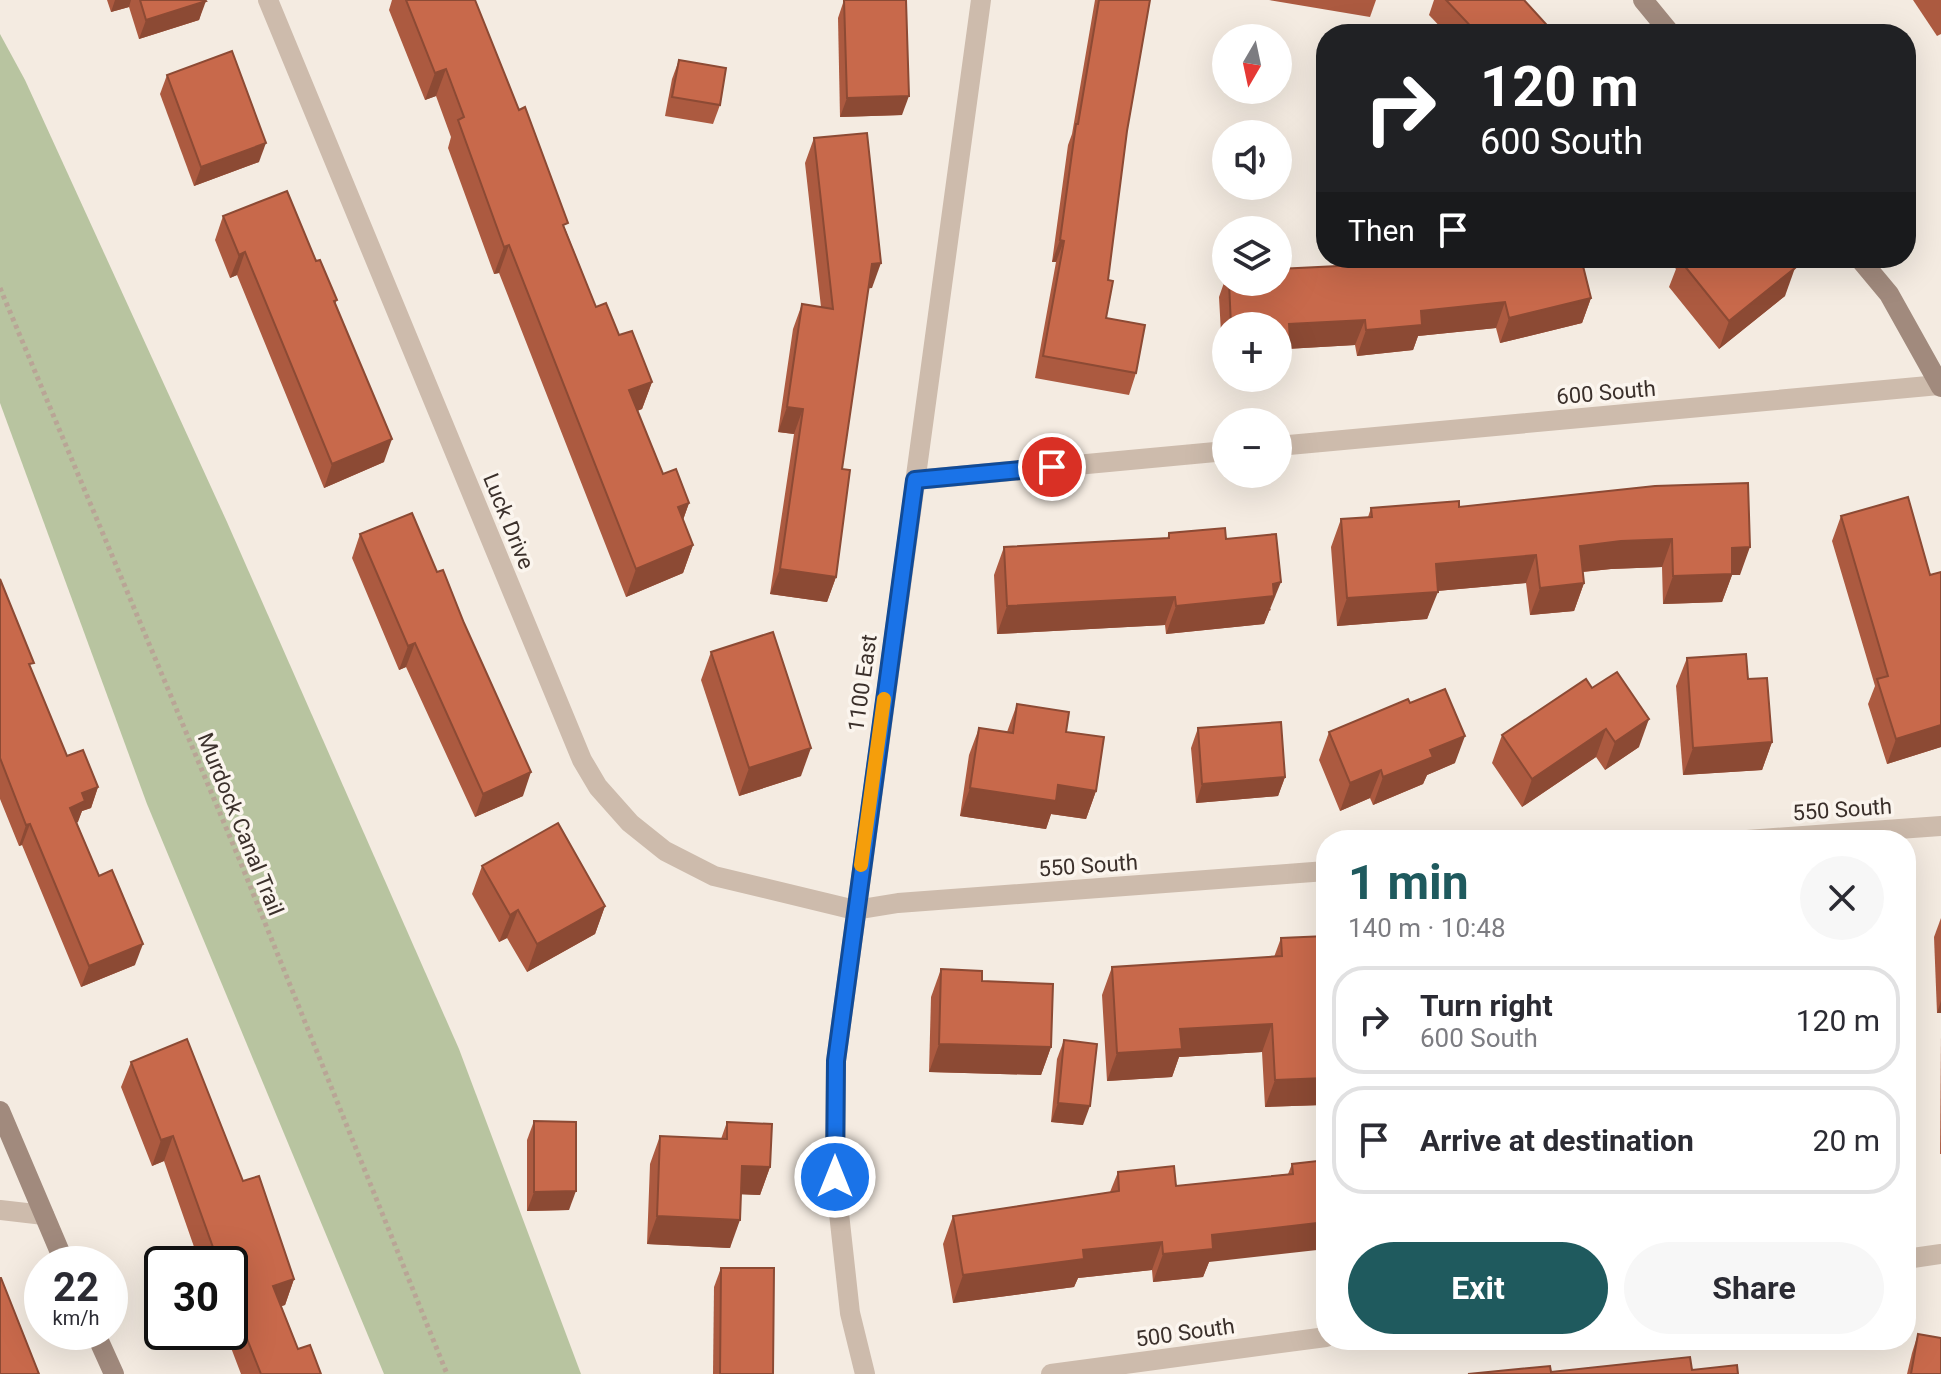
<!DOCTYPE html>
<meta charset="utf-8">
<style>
:root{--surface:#fff;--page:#f7f7f7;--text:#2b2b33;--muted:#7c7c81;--line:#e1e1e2;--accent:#1f5a5e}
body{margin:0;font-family:Roboto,sans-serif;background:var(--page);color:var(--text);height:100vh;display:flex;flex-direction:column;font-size:30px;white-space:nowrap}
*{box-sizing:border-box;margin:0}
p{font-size:26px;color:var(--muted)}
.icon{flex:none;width:44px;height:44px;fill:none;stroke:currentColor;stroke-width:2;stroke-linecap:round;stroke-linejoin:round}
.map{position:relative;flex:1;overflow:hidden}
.side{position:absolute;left:1316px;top:830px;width:600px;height:520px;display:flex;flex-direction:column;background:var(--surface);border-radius:32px;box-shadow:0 8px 32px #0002}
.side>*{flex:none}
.banner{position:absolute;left:1316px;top:24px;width:600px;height:244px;border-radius:32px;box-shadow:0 8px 32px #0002;background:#202124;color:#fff;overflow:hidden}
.needle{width:52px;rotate:189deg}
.buttons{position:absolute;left:1212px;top:24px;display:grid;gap:16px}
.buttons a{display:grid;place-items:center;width:80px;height:80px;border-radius:50%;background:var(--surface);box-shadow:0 8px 32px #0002;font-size:40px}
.speed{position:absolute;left:24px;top:1246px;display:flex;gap:16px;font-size:40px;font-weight:700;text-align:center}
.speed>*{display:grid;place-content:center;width:104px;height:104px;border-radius:50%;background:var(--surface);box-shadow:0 8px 32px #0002;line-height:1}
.speed small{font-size:20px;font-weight:400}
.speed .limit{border:4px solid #111;border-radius:12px;background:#fff;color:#111}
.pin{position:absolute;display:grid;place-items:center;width:68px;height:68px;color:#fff;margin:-34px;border:4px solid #fff;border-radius:50%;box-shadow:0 2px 8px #0007}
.me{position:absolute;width:88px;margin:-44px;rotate:0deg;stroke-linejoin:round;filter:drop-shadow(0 0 6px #0008)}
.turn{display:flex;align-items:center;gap:28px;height:168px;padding:0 32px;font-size:36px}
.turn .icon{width:104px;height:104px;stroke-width:2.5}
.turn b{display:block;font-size:56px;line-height:68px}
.then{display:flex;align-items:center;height:76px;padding:0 32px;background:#0003;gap:16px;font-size:30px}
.round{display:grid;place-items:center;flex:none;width:84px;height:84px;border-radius:42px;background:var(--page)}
.head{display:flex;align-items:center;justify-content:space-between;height:136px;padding:0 32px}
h1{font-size:48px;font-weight:700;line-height:60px;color:var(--accent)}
.button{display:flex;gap:16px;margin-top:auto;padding:16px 32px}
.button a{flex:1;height:92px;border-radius:48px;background:var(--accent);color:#fff;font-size:32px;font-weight:700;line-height:92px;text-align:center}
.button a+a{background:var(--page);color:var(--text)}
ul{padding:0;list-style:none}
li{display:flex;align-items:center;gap:24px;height:108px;margin:0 16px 12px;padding:0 16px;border:4px solid var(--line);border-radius:32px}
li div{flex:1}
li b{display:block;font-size:30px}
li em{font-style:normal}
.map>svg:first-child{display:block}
</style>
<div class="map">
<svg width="1941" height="1374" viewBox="0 0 1941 1374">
<rect width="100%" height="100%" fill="#f4ebe1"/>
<polygon fill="#b8c4a0" points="0,34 25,80 227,522 459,1049 581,1374 384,1374 147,804 0,403"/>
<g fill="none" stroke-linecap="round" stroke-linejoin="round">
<polyline stroke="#b9a596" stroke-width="5" stroke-dasharray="4 4" stroke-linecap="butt" points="0,288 240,861 447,1374"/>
<g stroke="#cdbbac" stroke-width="20">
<polyline points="268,0 582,760 598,787 630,823 665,851 714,876 855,910 898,903 1326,871"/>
<polyline points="1278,446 1939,385"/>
<polyline points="915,480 1226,451"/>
<polyline points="1747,840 1941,826"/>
<polyline points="0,1210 44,1215"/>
<polyline points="1906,1259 1941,1254"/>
<polyline points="865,1374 850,1313 835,1177 836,1061 981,0"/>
<polyline points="1051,1374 1326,1337"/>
</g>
<g stroke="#a18a7d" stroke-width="20">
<polyline points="1643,0 1671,34"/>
<polyline points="1859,258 1889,294 1941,387"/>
<polyline points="0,1111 65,1264"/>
<polyline points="95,1332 114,1374"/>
</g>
</g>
<g fill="#ac5a40">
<polygon points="107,0 205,0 199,20 139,39 129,7 111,12"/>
<polygon points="392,0 475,0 596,307 619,335 652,382 642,409 637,411 663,474 689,503 683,520 693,545 683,573 626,597 499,273 494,274 448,148 451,137 436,96 425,100 389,10"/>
<polygon points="844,0 902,115 840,117 838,18"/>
<polygon points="1095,0 1150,0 1127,131 1108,280 1106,318 1136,373 1129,395 1035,378 1056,262 1052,262 1068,145 1072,134"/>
<polygon points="1269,0 1376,0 1370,17"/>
<polygon points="1434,0 1524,0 1555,34 1447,34 1429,15"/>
<polygon points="1913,0 1941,0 1941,34 1937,36"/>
<polygon points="679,60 720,105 713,124 665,116 672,79"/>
<polygon points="167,75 259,162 194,186 160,94"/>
<polygon points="814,138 872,288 868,288 842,469 836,577 827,602 770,594 794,434 778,432 793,329 802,304 821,307 805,163"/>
<polygon points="223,216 316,261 337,300 335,304 384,462 324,488 237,275 230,278 215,240"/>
<polygon points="1667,258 1788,258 1785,296 1719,349 1669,287 1676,269"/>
<polygon points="1359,260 1465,263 1591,298 1582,323 1500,343 1496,328 1418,336 1413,350 1357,356 1355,345 1286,349 1280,365 1278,326 1226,326 1226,369 1223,369 1219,297 1226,277 1226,282 1278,282 1357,265"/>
<polygon points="1655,486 1740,575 1732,575 1722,602 1663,604 1662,567 1611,569 1583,572 1584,583 1574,611 1530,615 1526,583 1437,591 1427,619 1337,626 1331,547 1341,519 1368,517 1371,508 1459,507"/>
<polygon points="1841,516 1930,575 1941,572 1941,747 1887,764 1868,704 1875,686 1832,541"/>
<polygon points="1169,533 1226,539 1271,610 1269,611 1264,624 1166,634 1165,625 997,634 994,575 1004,547 1167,539"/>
<polygon points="360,534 523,796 475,817 406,667 399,670 352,558"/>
<polygon points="0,579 31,670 67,756 98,787 91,808 82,811 77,823 135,965 81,987 22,845 19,846 0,799"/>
<polygon points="711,652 801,776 739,796 701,680"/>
<polygon points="1687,658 1748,679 1772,742 1762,770 1683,775 1676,686"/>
<polygon points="1592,688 1639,747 1605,770 1596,757 1522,807 1492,763 1502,735"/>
<polygon points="1410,703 1455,763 1427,775 1423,784 1373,805 1370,798 1340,811 1319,760 1329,732"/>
<polygon points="1017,704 1066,732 1096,791 1086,819 1051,814 1046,829 960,816 969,755 979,728 1007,732"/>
<polygon points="1198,728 1285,777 1278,796 1196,803 1191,748"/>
<polygon points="482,866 605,906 595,934 527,972 507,938 499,942 472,894"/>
<polygon points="1941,918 1941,1013 1937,1013 1934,937"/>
<polygon points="1281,938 1322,1105 1265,1107 1262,1052 1179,1057 1172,1077 1107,1081 1102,995 1112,967 1274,957"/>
<polygon points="941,969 1051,1047 1041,1075 929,1072 931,997"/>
<polygon points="1941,1035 1941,1154 1940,1154"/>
<polygon points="1064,1040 1083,1125 1051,1122 1057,1059"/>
<polygon points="131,1062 243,1181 294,1279 285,1305 281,1306 298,1349 321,1374 241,1374 225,1332 230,1332 230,1264 200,1264 164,1161 152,1166 121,1087"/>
<polygon points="534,1121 569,1210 527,1211 527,1140"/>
<polygon points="727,1122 770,1167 760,1195 741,1194 730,1248 647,1244 650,1164 660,1136 721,1139"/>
<polygon points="1326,1160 1209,1262 1203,1277 1153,1282 1152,1270 1078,1278 1074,1287 953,1303 943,1244 953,1216 1110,1192 1118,1172 1176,1186 1288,1174 1292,1164"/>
<polygon points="721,1268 773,1374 713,1374 714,1287"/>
<polygon points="1918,1334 1941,1374 1907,1374 1912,1353"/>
</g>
<g fill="#8c4a34">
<polygon points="115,0 131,0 129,7 111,12"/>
<polygon points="206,1 199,20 139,39 146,20"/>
<polygon points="446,69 436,96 425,100 435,73"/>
<polygon points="909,96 902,115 840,117 847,98"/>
<polygon points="266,143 259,162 194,186 201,167"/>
<polygon points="1060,240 1064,241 1056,262 1052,262"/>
<polygon points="509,245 499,273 494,274 504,247"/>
<polygon points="245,252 237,275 230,278 239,255"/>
<polygon points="881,263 872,288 863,289 872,264"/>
<polygon points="1795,268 1785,296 1719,349 1729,321"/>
<polygon points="1591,298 1582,323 1500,343 1509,318"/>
<polygon points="1505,302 1496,328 1418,336 1413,350 1357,356 1366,330 1421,311"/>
<polygon points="1365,320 1355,345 1286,349 1280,365 1278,365 1278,341 1289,324"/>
<polygon points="652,382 642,409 619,418 629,390"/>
<polygon points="787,407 803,409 794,434 778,432"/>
<polygon points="392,439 384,462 324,488 332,464"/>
<polygon points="689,503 679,531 678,507"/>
<polygon points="1672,539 1662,567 1611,569 1570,573 1580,546 1621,541"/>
<polygon points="693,545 683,573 626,597 636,569"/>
<polygon points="1750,547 1740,575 1732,575 1722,602 1663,604 1673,576 1732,548"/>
<polygon points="1536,555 1526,583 1425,592 1436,564"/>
<polygon points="780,569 836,577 827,602 770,594"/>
<polygon points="1281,582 1264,624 1166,634 1176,606"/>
<polygon points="1584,583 1574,611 1530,615 1540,588"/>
<polygon points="1438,592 1427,619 1337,626 1347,598"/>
<polygon points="1175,597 1165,625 997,634 1007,606"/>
<polygon points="415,643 406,667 399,670 408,646"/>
<polygon points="1649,719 1639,747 1605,770 1615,742"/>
<polygon points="1941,725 1941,747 1887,764 1896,739"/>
<polygon points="1606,729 1596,757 1522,807 1532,779"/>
<polygon points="1465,736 1455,763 1427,775 1423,784 1373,805 1383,777 1430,750"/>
<polygon points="1772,742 1762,770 1683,775 1693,748"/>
<polygon points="811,748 801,776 739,796 749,768"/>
<polygon points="1381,770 1370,798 1340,811 1350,783"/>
<polygon points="531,772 523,796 475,817 483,794"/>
<polygon points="1285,777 1278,796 1196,803 1202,784"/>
<polygon points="1058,785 1096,791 1086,819 1051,814 1046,829 960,816 970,788"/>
<polygon points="98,787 91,808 82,811 78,822 62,829 70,808 82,793"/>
<polygon points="30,824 22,845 19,846 26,825"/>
<polygon points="605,906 595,934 527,972 537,944"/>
<polygon points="518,910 507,938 499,942 510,915"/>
<polygon points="143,944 135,965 81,987 89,966"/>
<polygon points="1941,1001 1941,1013 1937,1013"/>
<polygon points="1272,1024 1262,1052 1179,1057 1172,1077 1107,1081 1117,1053 1180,1029"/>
<polygon points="939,1044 1051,1047 1041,1075 929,1072"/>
<polygon points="1326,1078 1326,1094 1322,1105 1265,1107 1275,1080"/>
<polygon points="1058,1103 1090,1106 1083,1125 1051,1122"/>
<polygon points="173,1136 164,1161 152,1166 161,1140"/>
<polygon points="742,1166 770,1167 760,1195 732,1194"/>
<polygon points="576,1191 569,1210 527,1211 534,1192"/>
<polygon points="657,1216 740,1220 730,1248 647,1244"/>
<polygon points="1326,1222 1326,1249 1209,1262 1203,1277 1153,1282 1163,1254 1212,1235"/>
<polygon points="1162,1242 1152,1270 1078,1278 1074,1287 953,1303 963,1275 1083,1250"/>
<polygon points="294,1279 285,1305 264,1312 273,1286"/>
</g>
<g fill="#c8694b" stroke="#8c4a34" stroke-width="2">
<polygon points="140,0 205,0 206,1 146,20"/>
<polygon points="406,0 475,0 519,110 525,107 568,223 563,225 596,307 606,303 619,335 632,331 652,382 629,390 663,474 676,469 689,503 678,507 693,545 636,569 509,245 504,247 458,120 464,117 446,69 435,73"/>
<polygon points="844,0 906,0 909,96 847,98"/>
<polygon points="1099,0 1150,0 1127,131 1108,280 1113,281 1106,318 1145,325 1136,373 1043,356 1064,241 1060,240 1076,124 1078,124"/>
<polygon points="1446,0 1524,0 1555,34 1478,34"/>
<polygon points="232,51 266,143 201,167 167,75"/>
<polygon points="679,60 726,68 720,105 672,97"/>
<polygon points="867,133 881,263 872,264 842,469 850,470 836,577 780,569 803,409 787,407 802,304 833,309 814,138"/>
<polygon points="287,191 316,261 320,260 337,300 334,301 392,439 332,464 245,252 239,255 223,216"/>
<polygon points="1374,258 1464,258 1465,263 1486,258 1581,258 1591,298 1509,318 1505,302 1421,311 1422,325 1366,330 1365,320 1289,324 1290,340 1278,341 1278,326 1231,326 1229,282 1278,282 1278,269 1359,265 1359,260"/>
<polygon points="1681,258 1788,258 1795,268 1729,321 1679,259"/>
<polygon points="1748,483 1750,547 1732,548 1732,574 1673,576 1672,539 1621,541 1580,546 1584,583 1540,588 1536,555 1436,564 1438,592 1347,598 1341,519 1372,517 1371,508 1459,501 1459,507 1655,486"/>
<polygon points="1908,497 1930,575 1941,572 1941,725 1896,739 1877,679 1888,676 1841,516"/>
<polygon points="412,513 437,572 443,570 464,623 531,772 483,794 415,643 408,646 360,534"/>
<polygon points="1225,528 1226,539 1276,534 1281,582 1273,584 1274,596 1176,606 1175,597 1007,606 1004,547 1169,538 1169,533"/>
<polygon points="0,579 34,663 29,664 67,756 83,750 98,787 82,793 85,801 70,808 99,876 112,870 143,944 89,966 30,824 26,825 0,758"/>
<polygon points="773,632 811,748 749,768 711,652"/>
<polygon points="1746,654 1748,679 1767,678 1772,742 1693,748 1687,658"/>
<polygon points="1617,672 1649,719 1615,742 1606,729 1532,779 1502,735 1586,679 1592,688"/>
<polygon points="1445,689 1465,736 1430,750 1433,757 1383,777 1381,770 1350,783 1329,732 1408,699 1410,703"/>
<polygon points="1017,704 1069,712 1066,732 1104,737 1096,791 1058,785 1056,801 970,788 979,728 1013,733"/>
<polygon points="1281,722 1285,777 1202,784 1198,728"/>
<polygon points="558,823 605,906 537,944 518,910 510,915 482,866"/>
<polygon points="1326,936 1326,1078 1275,1080 1272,1024 1180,1029 1182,1049 1117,1053 1112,967 1282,956 1281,938"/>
<polygon points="941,969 982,971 982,981 1053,984 1051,1047 939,1044"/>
<polygon points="187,1039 243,1181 259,1176 294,1279 273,1286 298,1349 310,1345 321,1374 261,1374 230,1296 230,1264 219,1264 173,1136 161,1140 131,1062"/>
<polygon points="1064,1040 1097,1044 1090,1106 1058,1103"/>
<polygon points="534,1121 576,1122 576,1191 534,1192"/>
<polygon points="727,1122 772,1124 770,1167 742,1166 740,1220 657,1216 660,1136 727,1139"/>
<polygon points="1326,1160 1326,1222 1212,1235 1213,1249 1163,1254 1162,1242 1083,1250 1084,1259 963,1275 953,1216 1119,1191 1118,1172 1174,1166 1176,1186 1293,1174 1292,1164"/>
<polygon points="721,1268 774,1268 773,1374 720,1374"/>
<polygon points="0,1278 1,1278 39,1374 0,1374"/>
<polygon points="1918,1334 1941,1338 1941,1374 1911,1374"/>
<polygon points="1690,1357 1692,1370 1737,1365 1738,1374 1468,1374 1550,1366 1551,1372"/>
</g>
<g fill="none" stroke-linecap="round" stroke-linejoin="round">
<defs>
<polyline id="route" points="835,1177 836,1061 915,480 1052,467"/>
</defs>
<use href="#route" stroke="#114b97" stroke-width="20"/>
<use href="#route" stroke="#1a73e8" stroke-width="14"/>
<polyline stroke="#f59e0b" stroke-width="14" points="861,865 884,699"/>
</g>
<g text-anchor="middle" stroke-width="7" stroke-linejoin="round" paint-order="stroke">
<g font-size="22" fill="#3b302b" stroke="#fbf5ee">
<text transform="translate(1606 392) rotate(-5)" y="8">600 South</text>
<text transform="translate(509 521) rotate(68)" y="8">Luck Drive</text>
<text transform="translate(862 683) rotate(-82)" y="8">1100 East</text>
<text transform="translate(1842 809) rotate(-4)" y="8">550 South</text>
<text transform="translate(241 824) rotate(68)" y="8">Murdock Canal Trail</text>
<text transform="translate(1088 865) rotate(-4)" y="8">550 South</text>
<text transform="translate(1185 1332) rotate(-8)" y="8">500 South</text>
</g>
</g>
</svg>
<div class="buttons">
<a><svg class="needle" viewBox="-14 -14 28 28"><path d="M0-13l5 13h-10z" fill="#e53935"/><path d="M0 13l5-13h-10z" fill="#7c7c81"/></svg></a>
<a><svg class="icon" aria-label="sound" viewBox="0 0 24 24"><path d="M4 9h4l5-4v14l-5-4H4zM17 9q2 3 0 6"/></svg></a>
<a><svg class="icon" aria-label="layers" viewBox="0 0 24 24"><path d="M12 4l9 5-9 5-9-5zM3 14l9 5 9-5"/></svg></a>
<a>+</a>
<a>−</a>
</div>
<div class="speed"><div>22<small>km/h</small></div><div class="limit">30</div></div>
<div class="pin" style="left:1052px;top:467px;background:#d93025"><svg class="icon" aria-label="arrive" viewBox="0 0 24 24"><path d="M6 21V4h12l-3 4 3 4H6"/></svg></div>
<svg class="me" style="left:835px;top:1177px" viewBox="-20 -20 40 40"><circle r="17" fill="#1a73e8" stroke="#fff" stroke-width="3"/><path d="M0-11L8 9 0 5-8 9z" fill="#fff"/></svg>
<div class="banner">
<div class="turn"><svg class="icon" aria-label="right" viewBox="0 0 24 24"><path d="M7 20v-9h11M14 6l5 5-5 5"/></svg><div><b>120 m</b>600 South</div></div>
<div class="then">Then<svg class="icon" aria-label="arrive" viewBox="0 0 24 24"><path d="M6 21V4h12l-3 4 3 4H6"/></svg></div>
</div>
<section class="side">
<div class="head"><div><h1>1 min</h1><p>140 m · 10:48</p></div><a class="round"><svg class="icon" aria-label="close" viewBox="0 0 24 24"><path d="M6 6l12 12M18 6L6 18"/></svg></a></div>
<ul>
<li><svg class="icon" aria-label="right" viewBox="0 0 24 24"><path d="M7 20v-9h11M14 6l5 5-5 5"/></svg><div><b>Turn right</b><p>600 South</p></div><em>120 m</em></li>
<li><svg class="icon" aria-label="arrive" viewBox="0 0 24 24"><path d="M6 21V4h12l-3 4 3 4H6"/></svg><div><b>Arrive at destination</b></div><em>20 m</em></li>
</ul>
<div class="button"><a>Exit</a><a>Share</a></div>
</section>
</div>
